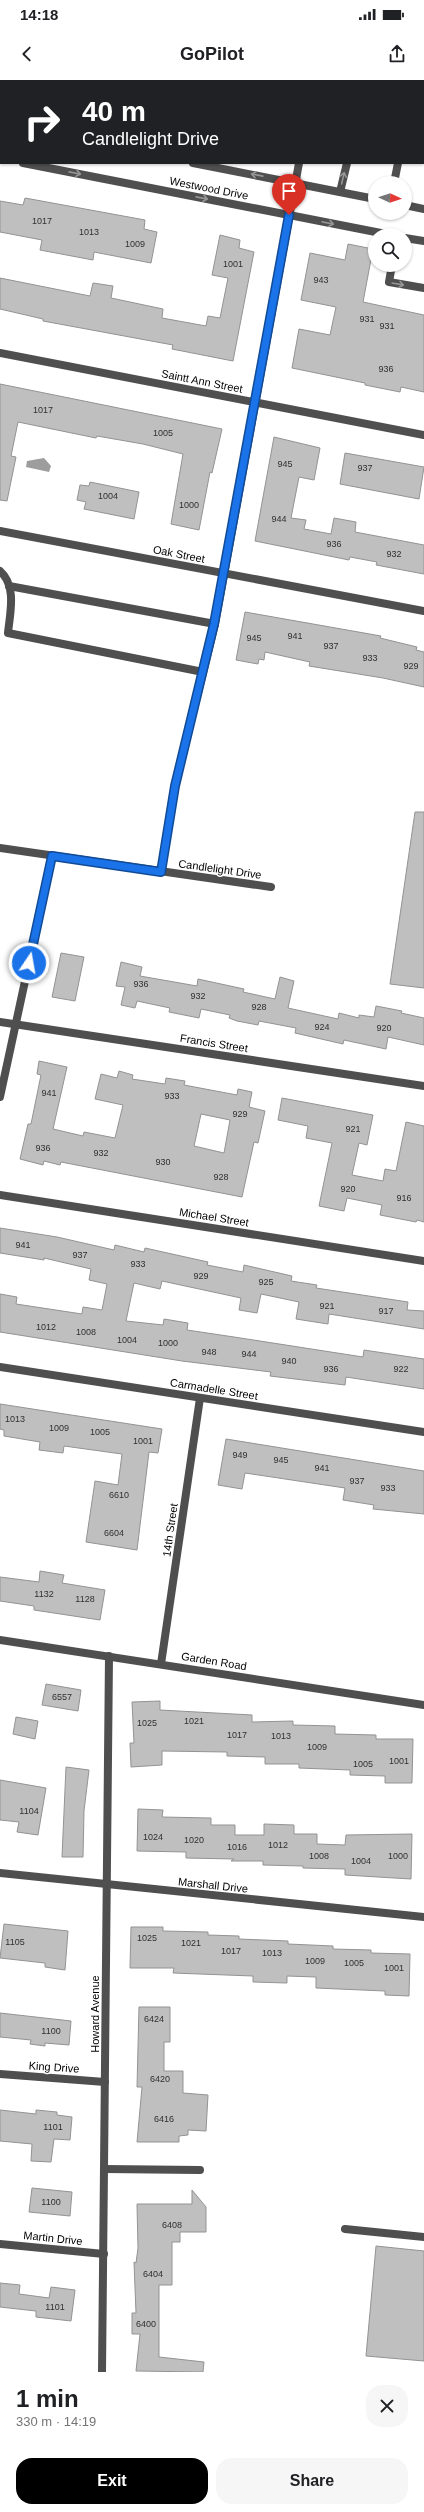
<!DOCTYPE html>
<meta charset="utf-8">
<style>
:root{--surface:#fff;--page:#f6f6f6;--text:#202124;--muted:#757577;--accent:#000}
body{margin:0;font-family:Arial,sans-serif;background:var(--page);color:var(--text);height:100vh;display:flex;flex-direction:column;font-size:15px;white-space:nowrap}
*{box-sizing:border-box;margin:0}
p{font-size:13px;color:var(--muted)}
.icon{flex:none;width:22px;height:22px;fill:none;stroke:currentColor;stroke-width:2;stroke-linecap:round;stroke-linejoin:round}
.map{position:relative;height:2292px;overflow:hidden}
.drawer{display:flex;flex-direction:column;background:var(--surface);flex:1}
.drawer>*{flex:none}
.top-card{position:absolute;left:0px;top:0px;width:424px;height:84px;box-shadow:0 1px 3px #0004;background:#202124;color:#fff;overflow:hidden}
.needle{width:26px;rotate:93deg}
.fabs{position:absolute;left:368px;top:96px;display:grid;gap:8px}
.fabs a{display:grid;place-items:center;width:44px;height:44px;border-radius:50%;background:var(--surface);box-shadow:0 1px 3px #0004;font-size:20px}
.pin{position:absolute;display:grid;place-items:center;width:34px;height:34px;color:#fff;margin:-41px -17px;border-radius:50% 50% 50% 0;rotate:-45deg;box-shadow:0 0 4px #0007}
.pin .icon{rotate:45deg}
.me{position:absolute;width:44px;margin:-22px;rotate:12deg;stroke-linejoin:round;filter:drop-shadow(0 0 3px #0008)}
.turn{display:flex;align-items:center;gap:14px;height:84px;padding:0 16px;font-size:18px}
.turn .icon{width:52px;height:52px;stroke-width:2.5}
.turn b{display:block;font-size:28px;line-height:34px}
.round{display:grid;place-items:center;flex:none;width:42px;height:42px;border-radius:16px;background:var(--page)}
.summary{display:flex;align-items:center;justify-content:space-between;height:68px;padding:0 16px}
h1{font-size:24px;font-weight:700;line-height:30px}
.button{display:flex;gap:8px;margin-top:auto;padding:8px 16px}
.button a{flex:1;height:46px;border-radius:16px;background:var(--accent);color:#fff;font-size:16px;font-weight:700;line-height:46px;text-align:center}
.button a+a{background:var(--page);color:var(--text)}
.status{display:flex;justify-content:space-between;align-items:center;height:28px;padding:0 20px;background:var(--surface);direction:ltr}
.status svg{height:11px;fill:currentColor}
header{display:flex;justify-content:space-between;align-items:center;height:52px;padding:0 16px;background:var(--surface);font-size:18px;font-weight:700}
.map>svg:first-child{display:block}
</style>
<div class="status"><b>14:18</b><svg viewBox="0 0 49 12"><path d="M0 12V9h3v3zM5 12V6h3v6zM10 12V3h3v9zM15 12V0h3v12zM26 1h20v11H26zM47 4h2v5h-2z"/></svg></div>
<header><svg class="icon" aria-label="back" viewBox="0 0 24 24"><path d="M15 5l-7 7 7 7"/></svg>GoPilot<svg class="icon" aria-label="share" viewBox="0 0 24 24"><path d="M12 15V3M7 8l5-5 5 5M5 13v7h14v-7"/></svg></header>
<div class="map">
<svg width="424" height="2292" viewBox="0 0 424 2292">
<rect width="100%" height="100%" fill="#fff"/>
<polygon fill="#9d9d9d" points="44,378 51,386 49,392 26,387 27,381"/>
<g fill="#bfbfbf" stroke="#939393" fill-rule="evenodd">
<polygon points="25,118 145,140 144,149 157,152 151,183 94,172 93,180 40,170 42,160 0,152 0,121 23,125"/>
<polygon points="220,155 240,160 239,168 254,172 233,281 172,269 173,265 43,241 43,239 0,229 0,198 90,216 93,203 113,206 111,218 163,229 162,238 206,246 208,236 220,238 228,198 212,195"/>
<polygon points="348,164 373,169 363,222 424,235 424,312 401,307 400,312 365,305 365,303 292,288 299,249 330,255 336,227 301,220 310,173 345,180"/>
<polygon points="0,304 222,349 212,393 210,392 199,450 171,444 183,374 143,364 97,356 96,358 18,342 11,376 16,377 7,421 0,420"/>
<polygon points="274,357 320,368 314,400 299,397 291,438 306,440 304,449 331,454 334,438 356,442 355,452 424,465 424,494 376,485 377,482 350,477 349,480 255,461"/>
<polygon points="345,373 424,387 419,419 340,404"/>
<polygon points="90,402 139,412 134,439 84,429 86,422 77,420 80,405 89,406"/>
<polygon points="245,532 381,556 380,558 417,567 416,570 424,572 424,607 383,598 309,586 310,582 265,572 264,580 259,579 258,584 236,580"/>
<polygon points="415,732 424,732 424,908 390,904"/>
<polygon points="61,873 84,877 75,921 52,917"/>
<polygon points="121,882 142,887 140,896 197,906 198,899 244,909 243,912 275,919 280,897 294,901 288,928 338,939 339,933 359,938 359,935 374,937 376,926 402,931 401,933 424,938 424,965 388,957 386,969 344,960 343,964 295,953 296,948 259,941 258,945 237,941 229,938 230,935 201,929 199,938 169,932 170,928 137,921 135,928 121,925 125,907 116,906"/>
<path d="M39,981L67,987L53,1049L83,1056L84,1052L115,1058L123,1025L95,1019L101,994L117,998L119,991L133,995L132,999L165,1004L166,998L185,1001L184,1005L237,1015L238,1009L252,1012L249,1027L265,1031L258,1063L254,1062L242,1117L61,1082L60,1085L44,1081L43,1085L20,1079L28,1044H31L41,995L37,994ZM201,1034L230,1040L224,1073L194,1066Z"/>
<polygon points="282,1018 373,1035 367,1065 359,1063 352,1095 383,1101 385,1089 396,1091 406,1042 424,1046 424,1142 417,1140 416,1142 380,1135 382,1125 347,1118 344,1131 319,1126 332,1063 306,1058 308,1046 278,1040"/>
<polygon points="0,1148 57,1157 114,1170 115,1165 144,1172 145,1168 208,1182 207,1185 243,1192 244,1185 292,1196 291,1201 317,1205 316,1208 408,1222 407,1230 424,1231 424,1249 329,1234 328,1244 296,1239 299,1222 261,1214 257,1233 239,1230 241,1218 162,1201 160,1209 134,1203 126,1241 163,1245 164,1239 188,1243 187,1250 234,1257 363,1277 364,1270 424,1279 424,1309 346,1297 345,1305 270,1296 271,1292 182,1281 0,1252 0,1214 17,1217 16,1224 82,1234 83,1227 102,1230 107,1204 89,1200 91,1189 44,1178 44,1180 0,1173"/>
<polygon points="0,1324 162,1349 158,1373 149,1372 137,1470 86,1462 95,1401 118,1405 122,1374 64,1366 63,1373 39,1370 40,1362 4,1356 4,1350 0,1349"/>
<polygon points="226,1359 424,1391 424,1434 373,1429 374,1425 343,1420 345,1408 245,1393 242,1409 218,1405"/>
<polygon points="40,1491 64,1495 62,1503 105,1510 100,1540 34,1530 34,1526 0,1521 0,1497 39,1502"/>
<polygon points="46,1604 81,1610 78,1631 42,1625"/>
<polygon points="160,1621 160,1630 252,1635 252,1642 293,1641 293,1645 335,1646 335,1654 376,1655 376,1659 413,1659 412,1703 385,1703 385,1696 350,1695 350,1690 299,1688 299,1684 265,1684 265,1677 227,1676 227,1672 162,1671 162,1685 131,1687 130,1663 134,1663 132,1622"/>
<polygon points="16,1637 38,1641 35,1659 13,1654"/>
<polygon points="66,1687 89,1690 84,1731 83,1777 62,1777"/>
<polygon points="0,1700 46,1708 38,1755 17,1752 19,1742 0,1740"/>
<polygon points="138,1729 163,1730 162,1737 211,1738 211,1745 235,1745 235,1755 264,1755 264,1744 294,1745 294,1754 317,1754 317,1764 345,1765 346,1755 412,1754 411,1799 345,1795 345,1789 303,1788 303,1786 263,1785 263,1781 231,1781 234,1779 186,1778 186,1772 137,1771"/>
<polygon points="4,1844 68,1851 65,1890 45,1887 45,1883 0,1878"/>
<polygon points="131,1847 163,1847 163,1851 208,1852 208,1855 239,1856 239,1859 288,1861 288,1864 333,1866 333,1869 371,1870 371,1873 410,1874 409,1916 385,1915 385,1911 316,1908 316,1897 287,1896 287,1903 253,1902 253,1896 173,1893 174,1888 130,1888"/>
<polygon points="139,1927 170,1927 170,1962 164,1962 164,1991 183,1991 183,2013 208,2015 206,2051 188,2050 188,2055 179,2056 179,2062 137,2062 142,2007 137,2007"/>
<polygon points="0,1933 71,1941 69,1965 45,1963 45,1966 30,1964 31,1960 0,1957"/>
<polygon points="0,2030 36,2034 36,2030 57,2032 57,2035 72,2037 70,2060 54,2059 51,2082 31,2081 32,2064 0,2061"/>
<polygon points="32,2108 72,2112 70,2136 29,2132"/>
<polygon points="192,2110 206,2127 206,2152 180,2152 180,2162 172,2162 172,2205 159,2205 159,2277 204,2282 203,2292 136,2291 140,2254 132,2254 132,2233 136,2233 134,2182 136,2183 138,2168 137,2124 192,2124"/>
<polygon points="376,2166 424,2171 424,2281 366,2276"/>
<polygon points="0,2203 20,2205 19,2214 49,2218 51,2207 75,2210 71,2241 36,2237 36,2231 0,2227"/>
</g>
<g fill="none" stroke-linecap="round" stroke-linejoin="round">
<g stroke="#4f4f4f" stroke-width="8">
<polyline points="331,0 336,1"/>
<polyline points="394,103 398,83"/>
<polyline points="340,112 347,83"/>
<polyline points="392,185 389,202 424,208"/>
<path d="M0,491C17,506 10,533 8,553L203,592"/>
<polyline points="9,506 215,544"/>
<polyline points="345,2149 424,2157"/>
</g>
<g stroke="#4f4f4f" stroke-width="8">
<polyline points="315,1 315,0"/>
<polyline points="0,273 424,355"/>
<polyline points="0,451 424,531"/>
<polyline points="0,768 271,807"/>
<polyline points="161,792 175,706 215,544 299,83"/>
<polyline points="0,942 424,1006"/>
<polyline points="0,1017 52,776"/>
<polyline points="0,1115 424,1181"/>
<polyline points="0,1287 424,1352"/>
<polyline points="0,1560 424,1625"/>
<polyline points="161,1584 200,1318"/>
<polyline points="0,1793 424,1837"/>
<polyline points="0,1994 105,2002"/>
<polyline points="104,2089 200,2090"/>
<polyline points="0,2164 104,2174"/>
<polyline points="102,2292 109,1576"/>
</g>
<g stroke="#4f4f4f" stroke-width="8">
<polyline points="0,45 1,46"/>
<polyline points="0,79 1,79"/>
<polyline points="23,83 391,155"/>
<polyline points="193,83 375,119"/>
<polyline points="405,125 424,129"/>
<polyline points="405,158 424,161"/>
</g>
</g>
<defs><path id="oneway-shaft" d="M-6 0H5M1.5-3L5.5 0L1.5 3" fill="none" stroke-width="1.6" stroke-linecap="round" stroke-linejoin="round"/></defs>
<g stroke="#959595">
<use href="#oneway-shaft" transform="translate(75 93) rotate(11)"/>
<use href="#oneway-shaft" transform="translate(257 95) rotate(-169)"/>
<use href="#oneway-shaft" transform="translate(343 98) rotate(-77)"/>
<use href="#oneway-shaft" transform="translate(202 118) rotate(11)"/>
<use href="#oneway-shaft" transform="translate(328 143) rotate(11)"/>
<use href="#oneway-shaft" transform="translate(398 204) rotate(10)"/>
</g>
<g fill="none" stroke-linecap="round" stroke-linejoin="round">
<defs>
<polyline id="route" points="29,883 52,776 161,792 175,706 214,544 289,135"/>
</defs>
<use href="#route" stroke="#114b97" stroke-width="10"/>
<use href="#route" stroke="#1a73e8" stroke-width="7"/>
</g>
<g text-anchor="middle" stroke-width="3" stroke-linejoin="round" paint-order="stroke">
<g font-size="9" fill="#303030">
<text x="42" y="144">1017</text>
<text x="89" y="155">1013</text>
<text x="135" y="167">1009</text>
<text x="233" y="187">1001</text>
<text x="321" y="203">943</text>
<text x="367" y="242">931</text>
<text x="387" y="249">931</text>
<text x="386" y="292">936</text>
<text x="43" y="333">1017</text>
<text x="163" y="356">1005</text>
<text x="285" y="387">945</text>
<text x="365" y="391">937</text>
<text x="108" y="419">1004</text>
<text x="189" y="428">1000</text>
<text x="279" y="442">944</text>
<text x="334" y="467">936</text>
<text x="394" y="477">932</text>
<text x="295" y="559">941</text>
<text x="254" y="561">945</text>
<text x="331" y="569">937</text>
<text x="370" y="581">933</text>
<text x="411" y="589">929</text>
<text x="141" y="907">936</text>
<text x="198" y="919">932</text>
<text x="259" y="930">928</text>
<text x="322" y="950">924</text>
<text x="384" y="951">920</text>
<text x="49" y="1016">941</text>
<text x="172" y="1019">933</text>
<text x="240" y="1037">929</text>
<text x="353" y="1052">921</text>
<text x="43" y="1071">936</text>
<text x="101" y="1076">932</text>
<text x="163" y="1085">930</text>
<text x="221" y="1100">928</text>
<text x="348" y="1112">920</text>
<text x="404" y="1121">916</text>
<text x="23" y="1168">941</text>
<text x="80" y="1178">937</text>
<text x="138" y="1187">933</text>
<text x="201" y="1199">929</text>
<text x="266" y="1205">925</text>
<text x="327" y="1229">921</text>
<text x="386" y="1234">917</text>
<text x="46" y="1250">1012</text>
<text x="86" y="1255">1008</text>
<text x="127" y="1263">1004</text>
<text x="168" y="1266">1000</text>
<text x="209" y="1275">948</text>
<text x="249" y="1277">944</text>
<text x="289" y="1284">940</text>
<text x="331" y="1292">936</text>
<text x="401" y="1292">922</text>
<text x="15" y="1342">1013</text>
<text x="59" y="1351">1009</text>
<text x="100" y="1355">1005</text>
<text x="143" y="1364">1001</text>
<text x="240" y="1378">949</text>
<text x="281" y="1383">945</text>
<text x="322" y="1391">941</text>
<text x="357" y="1404">937</text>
<text x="388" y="1411">933</text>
<text x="119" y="1418">6610</text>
<text x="114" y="1456">6604</text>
<text x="44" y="1517">1132</text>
<text x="85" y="1522">1128</text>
<text x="62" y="1620">6557</text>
<text x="194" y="1644">1021</text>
<text x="147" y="1646">1025</text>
<text x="237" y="1658">1017</text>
<text x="281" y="1659">1013</text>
<text x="317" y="1670">1009</text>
<text x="399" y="1684">1001</text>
<text x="363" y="1687">1005</text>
<text x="29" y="1734">1104</text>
<text x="153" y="1760">1024</text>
<text x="194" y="1763">1020</text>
<text x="278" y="1768">1012</text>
<text x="237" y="1770">1016</text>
<text x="319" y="1779">1008</text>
<text x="398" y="1779">1000</text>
<text x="361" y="1784">1004</text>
<text x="147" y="1861">1025</text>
<text x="15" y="1865">1105</text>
<text x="191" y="1866">1021</text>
<text x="231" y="1874">1017</text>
<text x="272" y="1876">1013</text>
<text x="315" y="1884">1009</text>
<text x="354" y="1886">1005</text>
<text x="394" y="1891">1001</text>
<text x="154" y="1942">6424</text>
<text x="51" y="1954">1100</text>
<text x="160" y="2002">6420</text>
<text x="164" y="2042">6416</text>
<text x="53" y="2050">1101</text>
<text x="51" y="2125">1100</text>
<text x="172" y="2148">6408</text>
<text x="153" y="2197">6404</text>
<text x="55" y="2230">1101</text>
<text x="146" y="2247">6400</text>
</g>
<g font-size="11" fill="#000" stroke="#fff">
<text transform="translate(209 108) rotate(11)" y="4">Westwood Drive</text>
<text transform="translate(202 301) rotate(11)" y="4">Saintt Ann Street</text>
<text transform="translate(179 474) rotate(11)" y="4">Oak Street</text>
<text transform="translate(220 789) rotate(8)" y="4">Candlelight Drive</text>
<text transform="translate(214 963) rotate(9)" y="4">Francis Street</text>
<text transform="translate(214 1137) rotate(9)" y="4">Michael Street</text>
<text transform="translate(214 1309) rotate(9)" y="4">Carmadelle Street</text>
<text transform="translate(170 1450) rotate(-82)" y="4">14th Street</text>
<text transform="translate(214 1581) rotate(9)" y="4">Garden Road</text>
<text transform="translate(213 1805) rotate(6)" y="4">Marshall Drive</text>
<text transform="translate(95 1934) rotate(-90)" y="4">Howard Avenue</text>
<text transform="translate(54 1987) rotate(4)" y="4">King Drive</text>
<text transform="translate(53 2158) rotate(6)" y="4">Martin Drive</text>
</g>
</g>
</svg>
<div class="fabs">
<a><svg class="needle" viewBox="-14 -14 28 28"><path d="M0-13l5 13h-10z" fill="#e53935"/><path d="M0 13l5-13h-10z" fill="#757577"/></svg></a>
<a><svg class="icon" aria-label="search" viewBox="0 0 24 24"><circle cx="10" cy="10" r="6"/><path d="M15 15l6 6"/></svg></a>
</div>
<div class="pin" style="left:289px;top:135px;background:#d93025"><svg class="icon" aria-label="arrive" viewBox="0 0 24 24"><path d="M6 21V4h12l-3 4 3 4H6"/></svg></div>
<svg class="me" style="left:29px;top:883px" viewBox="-20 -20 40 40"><circle r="17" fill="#1a73e8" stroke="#fff" stroke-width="3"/><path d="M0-11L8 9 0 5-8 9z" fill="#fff"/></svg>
<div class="top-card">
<div class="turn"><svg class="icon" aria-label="right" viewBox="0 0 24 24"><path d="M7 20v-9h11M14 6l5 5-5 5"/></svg><div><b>40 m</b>Candlelight Drive</div></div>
</div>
</div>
<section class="drawer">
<div class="summary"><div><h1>1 min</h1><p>330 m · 14:19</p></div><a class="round"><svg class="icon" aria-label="close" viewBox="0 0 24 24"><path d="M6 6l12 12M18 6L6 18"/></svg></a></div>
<div class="button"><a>Exit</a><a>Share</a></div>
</section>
